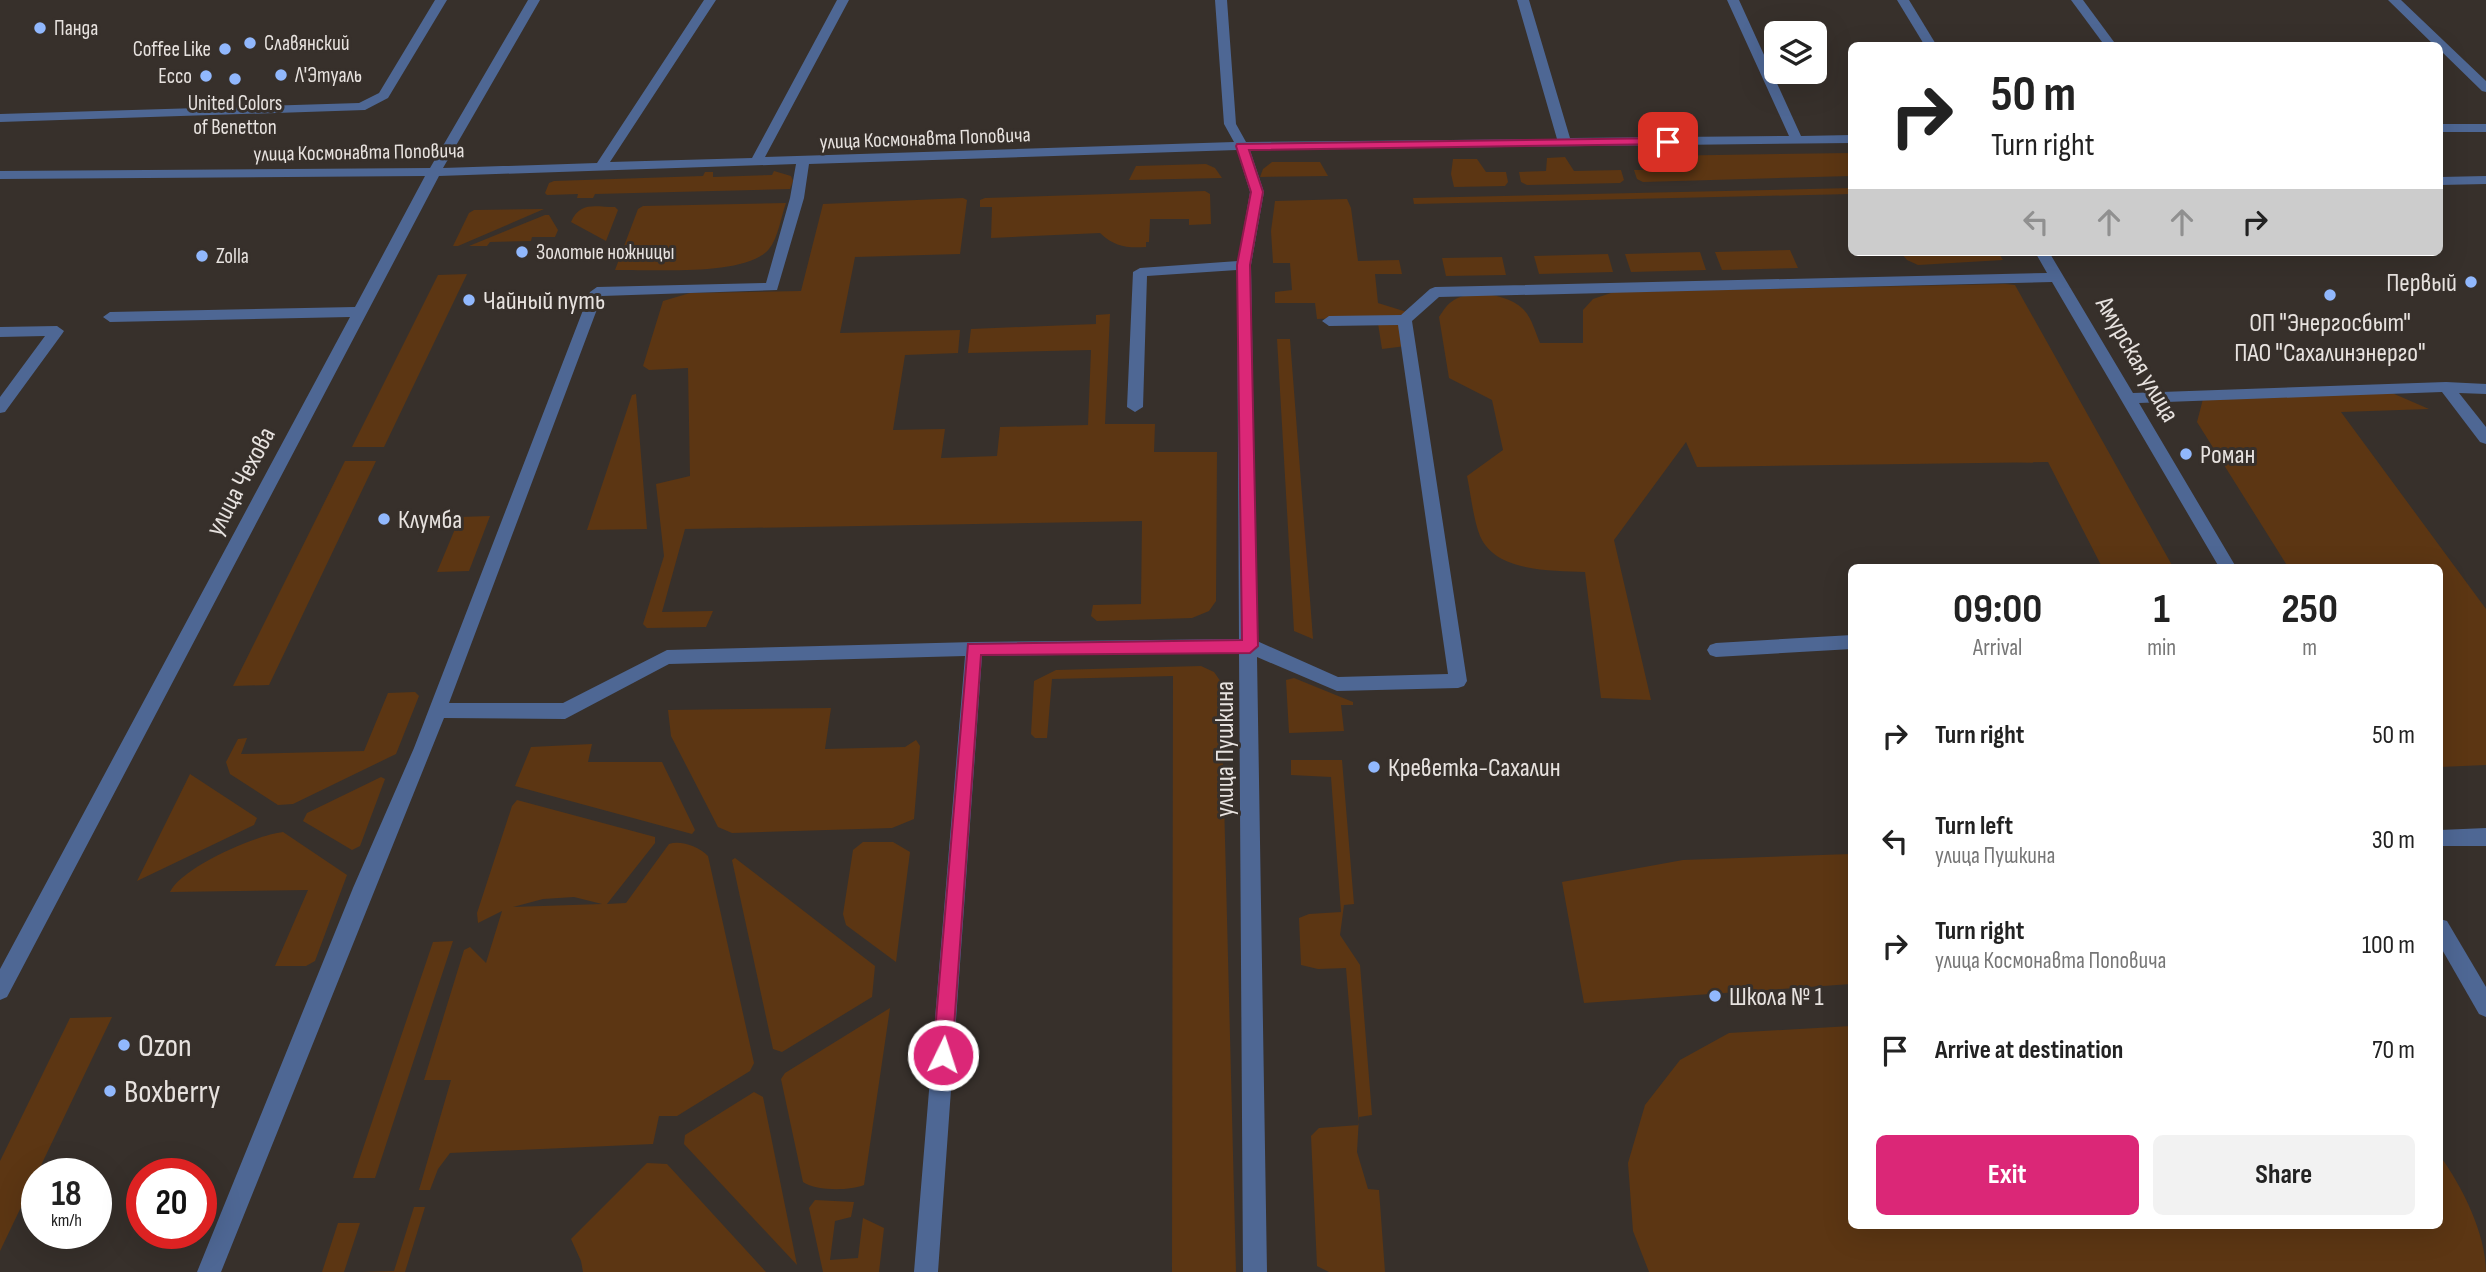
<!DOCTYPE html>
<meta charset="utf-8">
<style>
:root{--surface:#fff;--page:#f2f2f2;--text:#222;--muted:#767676;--accent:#db2777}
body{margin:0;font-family:"Sofia Sans Condensed",sans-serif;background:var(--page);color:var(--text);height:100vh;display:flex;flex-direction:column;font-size:26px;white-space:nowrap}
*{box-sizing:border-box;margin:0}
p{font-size:23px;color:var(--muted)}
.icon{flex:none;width:38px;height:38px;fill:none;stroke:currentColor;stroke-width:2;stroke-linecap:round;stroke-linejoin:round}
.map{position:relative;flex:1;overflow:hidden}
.side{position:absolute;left:1848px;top:564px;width:595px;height:665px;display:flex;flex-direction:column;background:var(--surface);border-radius:10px;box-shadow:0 7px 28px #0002}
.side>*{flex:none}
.banner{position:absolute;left:1848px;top:42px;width:595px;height:214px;border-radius:10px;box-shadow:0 7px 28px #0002;background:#fff;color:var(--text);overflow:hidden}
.fabs{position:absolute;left:1764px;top:21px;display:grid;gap:14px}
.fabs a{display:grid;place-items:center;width:63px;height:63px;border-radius:10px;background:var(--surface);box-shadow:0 7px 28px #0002;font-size:35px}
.speed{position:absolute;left:21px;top:1158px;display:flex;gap:14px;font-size:35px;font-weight:700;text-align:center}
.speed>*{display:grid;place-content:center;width:91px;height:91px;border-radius:50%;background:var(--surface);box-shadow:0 7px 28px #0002;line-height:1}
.speed small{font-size:18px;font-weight:400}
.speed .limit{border:10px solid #d22;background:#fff;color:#111}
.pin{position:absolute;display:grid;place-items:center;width:60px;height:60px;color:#fff;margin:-30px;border-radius:14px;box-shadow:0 4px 10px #0006}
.me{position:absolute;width:77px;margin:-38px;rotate:4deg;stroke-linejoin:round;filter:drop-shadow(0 0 5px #0008)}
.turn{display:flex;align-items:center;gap:24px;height:147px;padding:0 28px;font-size:32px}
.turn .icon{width:91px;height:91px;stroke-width:2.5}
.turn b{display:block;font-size:49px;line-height:60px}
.lanes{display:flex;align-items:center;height:66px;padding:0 28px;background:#0003;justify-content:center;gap:35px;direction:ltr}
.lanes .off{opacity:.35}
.eta{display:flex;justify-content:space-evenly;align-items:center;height:119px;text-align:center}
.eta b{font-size:42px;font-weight:700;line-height:49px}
.primary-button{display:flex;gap:14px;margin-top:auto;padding:14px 28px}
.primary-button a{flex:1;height:80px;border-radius:10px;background:var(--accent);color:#fff;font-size:28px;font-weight:700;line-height:80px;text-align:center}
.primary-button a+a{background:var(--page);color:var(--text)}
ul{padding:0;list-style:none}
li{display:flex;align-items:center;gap:21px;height:105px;padding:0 28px}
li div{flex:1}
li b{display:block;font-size:26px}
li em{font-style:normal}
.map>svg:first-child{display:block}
</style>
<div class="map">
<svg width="2486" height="1272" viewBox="0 0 2486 1272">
<rect width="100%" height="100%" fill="#37302b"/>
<g fill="#5c3613" fill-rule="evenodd">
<polygon points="1851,153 1851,176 1643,182 1637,179 1634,170 1650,170 1653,156"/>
<polygon points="1565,157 1574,171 1621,170 1624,180 1620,183 1527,185 1521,182 1519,172 1546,171 1547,158"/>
<polygon points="1453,159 1477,159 1486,172 1506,172 1508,182 1505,186 1454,187 1451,174"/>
<polygon points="1272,162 1320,162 1328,176 1260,177 1263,169"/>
<polygon points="1206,164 1215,168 1222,178 1129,180 1136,166"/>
<polygon points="774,171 791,176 793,181 790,189 595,194 593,198 577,198 578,194 547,195 545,193 549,183 554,181 703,176 705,172 713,172 713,177 772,175"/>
<polygon points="1852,188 1851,194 1414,204 1413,198"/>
<path d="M1205,191L1210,194L1211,224L1189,225V219H1150L1149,242H1146V247C1126,248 1115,247 1100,233L991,238L992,207H980V200L985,198Z"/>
<polygon points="963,198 967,200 960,254 855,257 840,333 960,330 958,353 905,355 893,430 945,429 941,458 997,456 1000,427 1088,425 1091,350 968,353 971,329 1096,324 1096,315 1110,314 1105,424 1155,424 1154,452 1217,452 1216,601 1209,611 1192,618 1097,621 1091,616 1093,605 1141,604 1142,521 685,529 662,612 713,611 706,627 647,628 643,624 664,556 656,484 690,476 688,368 649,370 643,366 663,301 690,293 801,291 823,204"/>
<polygon points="1347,199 1351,208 1358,261 1399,260 1402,274 1375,274 1378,303 1410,313 1414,345 1382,349 1377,317 1317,319 1315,303 1275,303 1275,292 1292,290 1290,263 1273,263 1271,231 1275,201"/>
<path d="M786,203C781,217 778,238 769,249C746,277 651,269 615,270L638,209L643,206Z"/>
<path d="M615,207L618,210L606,241L571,222C580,201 595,207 615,207Z"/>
<polygon points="544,209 458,246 453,246 469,213 474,210"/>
<polygon points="545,215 549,215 558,230 555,237 532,237 531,241 490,242 487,246 469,246"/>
<polygon points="1790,250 1798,268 1722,270 1715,252"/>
<polygon points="1700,252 1706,270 1631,272 1625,254"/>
<polygon points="1900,252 1998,252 2003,260 1918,265 1907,260"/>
<polygon points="1608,254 1613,272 1539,274 1534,256"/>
<polygon points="1502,257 1506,275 1446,276 1442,258"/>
<polygon points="467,274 384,447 352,447 438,275"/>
<path d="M2005,284L2015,285L2173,567H2102L2048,462L1697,467L1686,442L1614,540L1651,700L1601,698L1585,572C1552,570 1496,573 1480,536C1473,518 1471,495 1467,476L1503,450L1492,400L1449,378L1439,317C1443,311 1447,304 1454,300C1473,289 1507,294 1523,309C1532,318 1535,332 1540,343H1583V310L1593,299L1614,292Z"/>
<polygon points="1277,339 1290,339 1313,639 1294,631"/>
<polygon points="2392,393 2429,409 2341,412 2486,609 2486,765 2440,767 2440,567 2288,567 2197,422 2203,399"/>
<polygon points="636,394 647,529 587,530 632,395"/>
<polygon points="345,461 376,461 269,685 233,686"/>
<polygon points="490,516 469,571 437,572 460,517"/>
<polygon points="1201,666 1214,672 1221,682 1236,1272 1172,1272 1173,676 1052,679 1047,738 1035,738 1031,734 1034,681 1056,670"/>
<polygon points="1294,678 1353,702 1353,705 1341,705 1344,731 1289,733 1286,680"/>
<polygon points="415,692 419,696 396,754 293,804 278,805 230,774 226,762 238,739 247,738 241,754 364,751 388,693"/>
<polygon points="831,708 825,749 905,747 916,740 920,746 914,819 892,828 732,833 718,827 671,736 668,710"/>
<polygon points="592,744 588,762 662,762 695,830 692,834 515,786 531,747"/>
<polygon points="1291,760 1342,760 1354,904 1344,905 1340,935 1360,965 1372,1115 1359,1117 1357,1152 1368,1189 1379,1190 1385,1272 1329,1272 1317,1266 1311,1136 1319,1128 1359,1125 1346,968 1318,969 1301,965 1299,918 1309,914 1341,912 1331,777 1291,775"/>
<polygon points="190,774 257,818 254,825 137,881"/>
<polygon points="381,777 385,779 360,846 352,850 303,821 307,813"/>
<path d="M517,800L655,837V843L607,904L626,903L669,844C681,840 699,847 708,856L754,1063L750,1071L677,1116H659L653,1144L450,1153L438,1169L430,1190H419L451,1080H424L464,950L470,947L486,963L502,911L478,923L477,913L512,806ZM574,897L602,904L513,907L543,899Z"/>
<path d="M283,832L347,875L315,961L306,966H275L308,890L170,892C182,867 256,835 283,832Z"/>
<polygon points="863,842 893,842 910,852 896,962 846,925 843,914 853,850"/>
<polygon points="1851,854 1851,984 1584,1003 1562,882 1683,860"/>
<polygon points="735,858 875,966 872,997 782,1052 773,1049 732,860"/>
<polygon points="453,941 375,1178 353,1178 433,942"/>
<path d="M890,1008L864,1185C849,1191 816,1191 803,1182L781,1079L785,1073Z"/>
<polygon points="112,1017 0,1251 0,1161 70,1018"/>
<path d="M1851,1026L1852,1225H2440V1156C2462,1186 2486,1234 2486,1272H1649L1633,1231L1628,1163L1645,1105L1680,1060L1729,1033Z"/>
<polygon points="754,1092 763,1097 797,1265 684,1144 685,1135"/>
<polygon points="647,1163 667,1164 766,1272 583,1272 581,1261 571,1239"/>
<polygon points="815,1200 854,1202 851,1217 835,1221 830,1260 858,1258 863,1218 884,1228 879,1272 823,1272 809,1208"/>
<polygon points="414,1207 425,1207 405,1272 361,1272 394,1271"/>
<polygon points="338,1223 360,1223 344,1272 322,1272"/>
</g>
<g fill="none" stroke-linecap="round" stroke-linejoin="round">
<g fill="#4e6794" fill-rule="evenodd">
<polygon points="435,0 447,0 388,98 365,110 0,122 0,114 359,103 379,93"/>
<path d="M528,0H540L443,168L597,163L704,0H716L610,162L752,158L837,0H849L765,157L1234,142L1224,124L1215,0H1227L1236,124L1246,142L1557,139L1517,0H1529L1570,138L1789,136L1727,0H1739L1801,136L1852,135V143L1250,150L1264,192L1251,265L1257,641L1338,677L1448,674L1398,325L1329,326L1322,321L1329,316L1401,315L1430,289L1435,287L2047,273L2035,252H2049L2133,393L2446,382L2486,384V394L2459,393L2486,427V444L2480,442L2442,392L2139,403L2236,567H2219L2052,282L1439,297L1412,321L1467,681L1464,686L1458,688L1337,691L1257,657L1267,1272H1243L1239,653L982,656L938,1272H914L965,656L669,664L565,719L444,718L221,1272H197L353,888L414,748L590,292L597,287L766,283L790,198L796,164L439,176L7,997L0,1000V969L350,317L110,322L103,317L110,312L355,307L425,176L0,179V171L430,168ZM1237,150L1250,192L1238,261L1140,268L1133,272L1127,407L1135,412L1143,407L1147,276L1237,270L1239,639L974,642L667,650L563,703H449L602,296L777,290L804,198L809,164Z"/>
<polygon points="1897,0 1909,0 1937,46 1925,46"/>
<polygon points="2071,0 2083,0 2117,46 2105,46"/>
<polygon points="2388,0 2401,0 2486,81 2486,92 2482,91 2440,50 2440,46 2435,46"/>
<rect x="2440" y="124" width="46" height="8"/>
<polygon points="2486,176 2486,184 2440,185 2440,177"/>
<polygon points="57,326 64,331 62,334 5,412 0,413 0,397 45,336 0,337 0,327"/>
<polygon points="1852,635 1852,649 1716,657 1710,655 1707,650 1710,645 1716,643"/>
<polygon points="2486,828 2486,846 2440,846 2440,830"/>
<polygon points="2440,919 2447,921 2486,987 2486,1017 2479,1014 2440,946"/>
</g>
</g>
<polygon fill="#db2777" stroke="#8e194d" stroke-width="2" points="1668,138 1674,142 1672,144 1249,150 1263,192 1250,265 1258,646 1250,653 981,655 952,1055 949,1062 943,1065 936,1062 933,1055 968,644 1242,640 1237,265 1251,192 1236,146 1237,144"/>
<g fill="#91b8fd" stroke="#37302b" stroke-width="2.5">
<circle cx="40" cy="28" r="7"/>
<circle cx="250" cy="43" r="7"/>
<circle cx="225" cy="49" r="7"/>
<circle cx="281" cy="75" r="7"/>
<circle cx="206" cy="76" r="7"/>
<circle cx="235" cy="79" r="7"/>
<circle cx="522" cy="252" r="7"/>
<circle cx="202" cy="256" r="7"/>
<circle cx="2471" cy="282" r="7"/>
<circle cx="2330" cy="295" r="7"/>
<circle cx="469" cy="300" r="7"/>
<circle cx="2186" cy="454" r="7"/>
<circle cx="384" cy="519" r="7"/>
<circle cx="1374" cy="767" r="7"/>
<circle cx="1715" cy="996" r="7"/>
<circle cx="124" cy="1045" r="7"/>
<circle cx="110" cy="1091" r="7"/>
</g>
<g text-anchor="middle" stroke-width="6" stroke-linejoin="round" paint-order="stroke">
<g font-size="21" fill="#e7e2df" stroke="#37302b" text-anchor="start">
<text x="54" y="35">Панда</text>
<text x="264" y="50">Славянский</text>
<text x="211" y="56" text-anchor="end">Coffee Like</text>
<text x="295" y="82">Л'Этуаль</text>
<text x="192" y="83" text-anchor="end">Ecco</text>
<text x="235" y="110" text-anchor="middle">United Colors<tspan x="235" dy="24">of Benetton</tspan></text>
<text x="536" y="259">Золотые ножницы</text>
<text x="216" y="263">Zolla</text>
</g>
<g font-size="21" fill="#e7e2df" stroke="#37302b">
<text transform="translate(925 138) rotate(-2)" y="7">улица Космонавта Поповича</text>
<text transform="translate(359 152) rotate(-1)" y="7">улица Космонавта Поповича</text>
</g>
<g font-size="26" fill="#e7e2df" stroke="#37302b" text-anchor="start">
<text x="2457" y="291" text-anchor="end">Первый</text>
<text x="483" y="309">Чайный путь</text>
<text x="2330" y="331" text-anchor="middle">ОП "Энергосбыт"<tspan x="2330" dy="30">ПАО "Сахалинэнерго"</tspan></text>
<text x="2200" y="463">Роман</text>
<text x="398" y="528">Клумба</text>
<text x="1388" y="776">Креветка-Сахалин</text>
<text x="1729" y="1005">Школа № 1</text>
</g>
<g font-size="26" fill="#e7e2df" stroke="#37302b">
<text transform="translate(2138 359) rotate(60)" y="9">Амурская улица</text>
<text transform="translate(240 481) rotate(-62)" y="9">улица Чехова</text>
<text transform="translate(1224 749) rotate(-90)" y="9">улица Пушкина</text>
</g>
<g font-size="32" fill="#e7e2df" stroke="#37302b" text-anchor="start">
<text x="138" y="1056">Ozon</text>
<text x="124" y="1102">Boxberry</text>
</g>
</g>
</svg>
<div class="fabs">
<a><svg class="icon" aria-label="layers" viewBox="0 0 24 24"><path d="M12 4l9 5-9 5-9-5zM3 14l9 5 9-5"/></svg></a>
</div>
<div class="speed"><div>18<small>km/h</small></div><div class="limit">20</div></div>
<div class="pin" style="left:1668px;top:142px;background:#d93025"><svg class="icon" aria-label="arrive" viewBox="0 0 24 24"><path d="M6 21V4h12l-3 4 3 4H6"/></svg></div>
<svg class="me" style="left:943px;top:1055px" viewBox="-20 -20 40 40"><circle r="17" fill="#db2777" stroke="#fff" stroke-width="3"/><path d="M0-11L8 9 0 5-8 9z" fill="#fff"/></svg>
<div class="banner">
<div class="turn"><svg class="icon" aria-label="right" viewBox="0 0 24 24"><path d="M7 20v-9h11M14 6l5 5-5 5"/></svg><div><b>50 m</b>Turn right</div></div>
<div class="lanes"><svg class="icon off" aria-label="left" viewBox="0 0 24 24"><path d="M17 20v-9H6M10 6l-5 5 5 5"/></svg><svg class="icon off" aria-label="ahead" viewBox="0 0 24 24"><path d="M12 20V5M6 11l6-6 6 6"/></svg><svg class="icon off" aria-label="ahead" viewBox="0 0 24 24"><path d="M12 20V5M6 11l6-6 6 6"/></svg><svg class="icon" aria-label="right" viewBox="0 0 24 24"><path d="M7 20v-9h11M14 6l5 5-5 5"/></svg></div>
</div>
<section class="side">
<div class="eta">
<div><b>09:00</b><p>Arrival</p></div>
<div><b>1</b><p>min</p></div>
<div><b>250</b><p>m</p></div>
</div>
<ul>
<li><svg class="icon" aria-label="right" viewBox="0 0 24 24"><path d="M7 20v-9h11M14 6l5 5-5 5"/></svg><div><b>Turn right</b></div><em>50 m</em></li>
<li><svg class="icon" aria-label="left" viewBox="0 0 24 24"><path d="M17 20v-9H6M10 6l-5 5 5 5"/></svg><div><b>Turn left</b><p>улица Пушкина</p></div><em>30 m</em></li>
<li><svg class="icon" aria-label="right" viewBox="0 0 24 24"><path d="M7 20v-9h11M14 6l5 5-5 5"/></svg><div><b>Turn right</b><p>улица Космонавта Поповича</p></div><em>100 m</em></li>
<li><svg class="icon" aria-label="arrive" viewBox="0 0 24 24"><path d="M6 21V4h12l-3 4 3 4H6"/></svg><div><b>Arrive at destination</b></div><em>70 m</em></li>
</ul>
<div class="primary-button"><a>Exit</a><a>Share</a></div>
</section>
</div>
